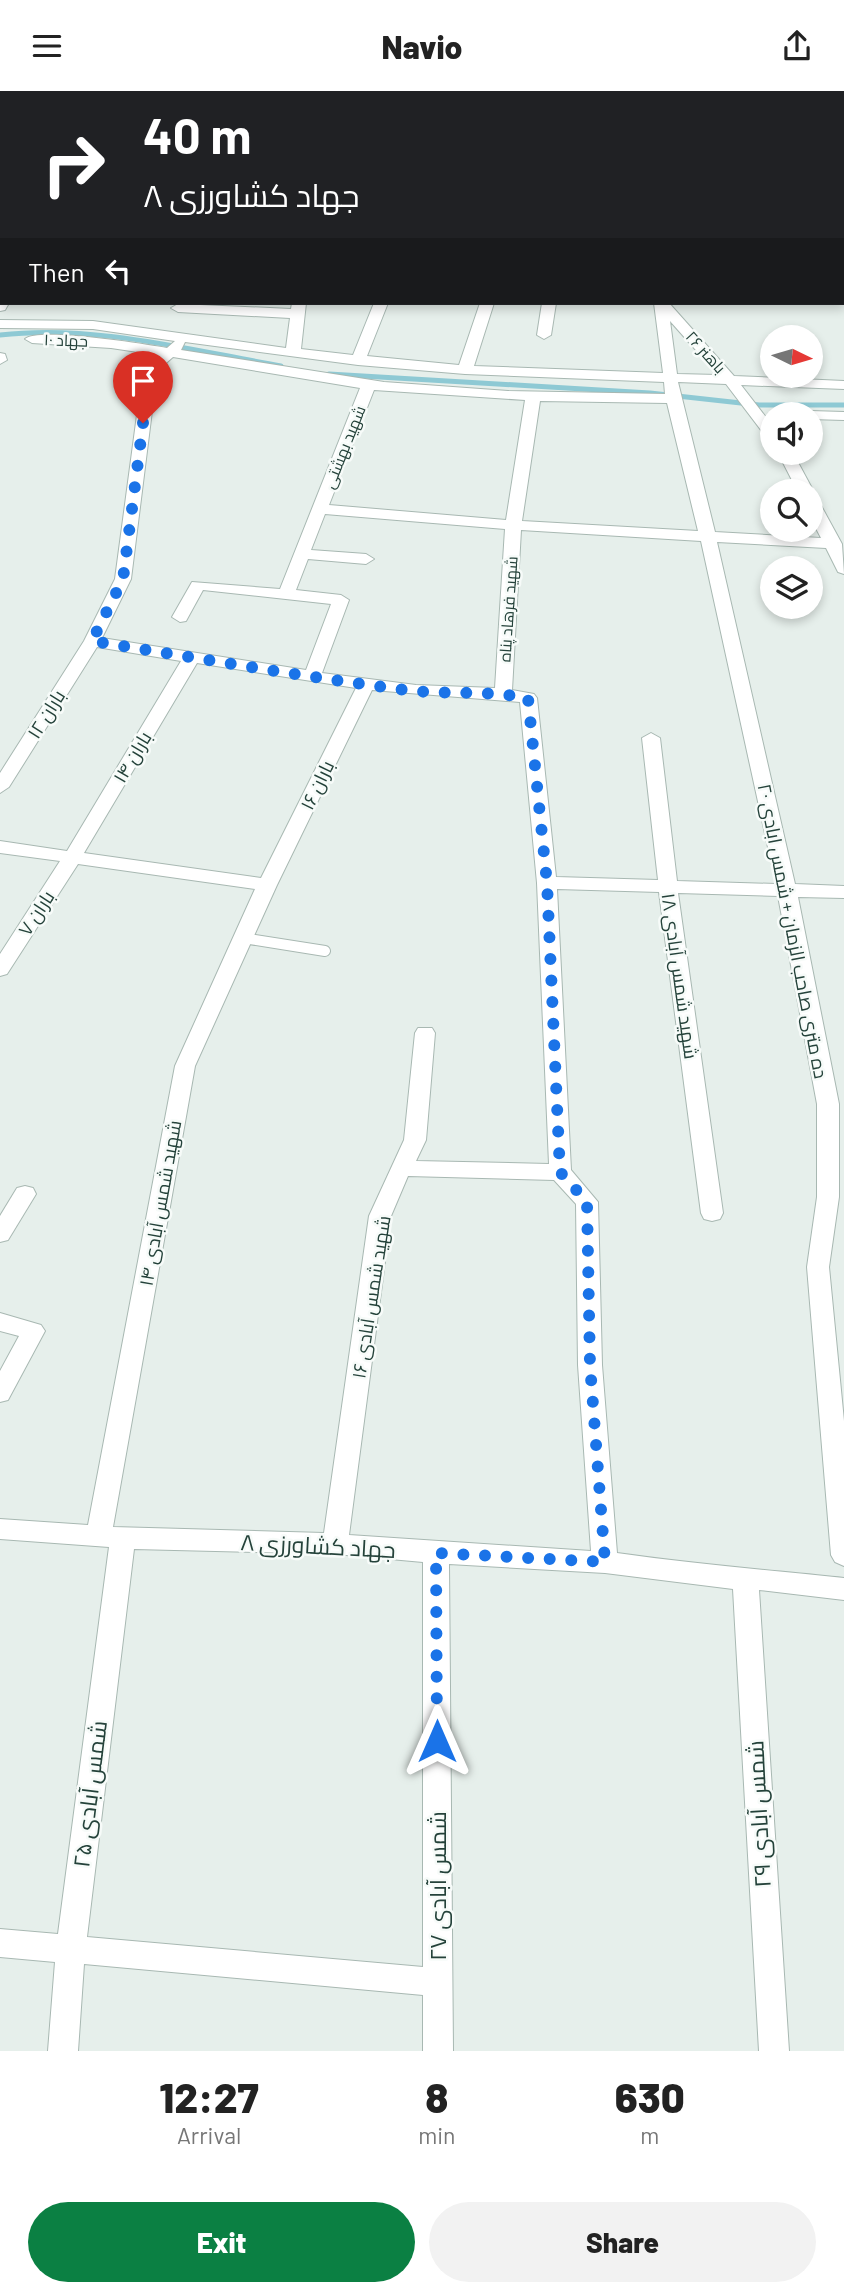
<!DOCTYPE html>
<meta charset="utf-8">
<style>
:root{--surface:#fff;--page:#f2f2f2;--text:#222;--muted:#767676;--accent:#0b8043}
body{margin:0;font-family:Barlow,Cairo,sans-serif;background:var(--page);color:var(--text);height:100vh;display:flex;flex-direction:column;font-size:26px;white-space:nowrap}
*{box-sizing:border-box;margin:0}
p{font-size:23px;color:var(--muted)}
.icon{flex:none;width:38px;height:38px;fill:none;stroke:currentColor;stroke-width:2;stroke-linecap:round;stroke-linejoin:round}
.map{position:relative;height:1960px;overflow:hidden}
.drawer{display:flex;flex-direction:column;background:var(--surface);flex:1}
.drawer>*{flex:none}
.guide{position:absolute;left:0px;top:0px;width:845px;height:214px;box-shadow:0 4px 10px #0003;background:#202124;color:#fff;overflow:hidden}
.needle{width:46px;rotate:95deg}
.controls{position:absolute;left:760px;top:234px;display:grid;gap:14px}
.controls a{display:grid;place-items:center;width:63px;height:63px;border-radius:50%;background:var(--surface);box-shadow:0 4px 10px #0003;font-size:35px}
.pin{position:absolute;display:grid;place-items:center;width:60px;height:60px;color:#fff;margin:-72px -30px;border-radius:50% 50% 50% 0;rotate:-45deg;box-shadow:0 0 7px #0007}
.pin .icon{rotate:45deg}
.me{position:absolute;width:77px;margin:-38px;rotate:0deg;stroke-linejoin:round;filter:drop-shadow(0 0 5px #0008)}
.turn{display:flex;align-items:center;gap:24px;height:147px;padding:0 28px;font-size:32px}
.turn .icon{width:91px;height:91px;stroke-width:2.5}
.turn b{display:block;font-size:49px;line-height:60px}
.then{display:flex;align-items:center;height:66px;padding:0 28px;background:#0003;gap:14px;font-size:26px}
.eta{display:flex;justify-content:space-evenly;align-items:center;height:119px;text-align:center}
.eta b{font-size:42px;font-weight:800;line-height:49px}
.button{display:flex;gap:14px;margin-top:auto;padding:14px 28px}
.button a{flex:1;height:80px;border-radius:42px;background:var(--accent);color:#fff;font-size:28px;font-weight:800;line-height:80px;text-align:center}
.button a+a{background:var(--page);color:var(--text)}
header{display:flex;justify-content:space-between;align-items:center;height:91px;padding:0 28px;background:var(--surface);font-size:32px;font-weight:800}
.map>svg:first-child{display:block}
</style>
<header><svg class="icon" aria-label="menu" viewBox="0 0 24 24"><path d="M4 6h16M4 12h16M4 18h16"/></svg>Navio<svg class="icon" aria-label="share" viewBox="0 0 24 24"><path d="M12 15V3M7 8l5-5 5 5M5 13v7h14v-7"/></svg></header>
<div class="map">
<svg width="844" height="1960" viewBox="0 0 844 1960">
<rect width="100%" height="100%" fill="#e6efeb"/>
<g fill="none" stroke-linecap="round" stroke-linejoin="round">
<g stroke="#8ec9d4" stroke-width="5">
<path d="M0,244C93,233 190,259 281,275"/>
<polyline points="329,283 650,302 759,314 844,314"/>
</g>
<defs>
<polyline id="service" points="243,847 325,860"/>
<g id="minor">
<polygon points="62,0 74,0 61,2"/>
<rect x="181" y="0" width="12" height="2"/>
<rect x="262" y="0" width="12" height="2"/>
<rect x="377" y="0" width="12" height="2"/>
<rect x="492" y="0" width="12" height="2"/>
<polygon points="595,0 607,0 608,2 596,2"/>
<rect x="731" y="0" width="12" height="2"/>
<polygon points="0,208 2,212 9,212 5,219 0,220"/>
<path d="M292,212H306L301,258L353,264L374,212H388L367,265L459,274L480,212H494L474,275L663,282L654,212H669L734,285L844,290V298L741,294L772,334V348L767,347L726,293L678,291L715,441L821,447L810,426V401H798L778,362H793L814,401L811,404L818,409L842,453L844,483L838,481L826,457L717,451L795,793L844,795V807L798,806L839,1013V1106L829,1176L844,1330V1475L835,1471L831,1464L807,1176L817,1106V1013L778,805L678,802L723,1122L720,1128L712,1130L704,1128L701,1122L659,801L557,798L571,1079L598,1111L602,1274L617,1462C693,1473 768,1479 844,1487V1509L759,1499L789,1960H759L733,1498L605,1482L449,1473L453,1960H423V1904L84,1873L78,1960H48L55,1871L0,1866V1838L58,1843L109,1456L0,1448V1428L88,1434L175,975L255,798L78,773L7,883L0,885V863L60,770L0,762V750L67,760L181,570L97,556L9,696L0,702V682L84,550L115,488L143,279L158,264L111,257L32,252L25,248C38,236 144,253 167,257L175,250L93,238L0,237V229L93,230L286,257L290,227L178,221L171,217L178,213L291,218ZM670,230L718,284L677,283ZM185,251L358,274L465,283L664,291L665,303L508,300L384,291L181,259ZM173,266L360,297L280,498L192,491L172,526L180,531L186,530L203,499L331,513L306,579L102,547L131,488L157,280ZM374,299L525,309L506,429L329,414ZM540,310L667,312L698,440L522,430ZM325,423L505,438L495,597L416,594L322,582L349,509L341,504L296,499L308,468L366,473L374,468L366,463L311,459ZM521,439L701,450L776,793L677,790L660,647L651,642L642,647L658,789L556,786L537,607L534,603L512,599ZM197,572L356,597L261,787L84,762ZM372,599L520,611L537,792L549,1073L416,1070L426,1049L435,942L432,937H418L415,942L404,1049L369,1125L324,1442L113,1436L195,975L277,794ZM408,1085L554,1089L576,1113L578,1274L591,1460L349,1444L391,1125ZM134,1458L335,1463L423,1471V1876L87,1846Z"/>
<polygon points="542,212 556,212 551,244 544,248 537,244"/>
<polygon points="0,262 5,263 7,269 0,273"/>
<polygon points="810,320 844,321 844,329 810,328 810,324 803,324"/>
<polygon points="25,1095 33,1097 36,1103 8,1149 0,1151 0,1125 17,1097"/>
<polygon points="0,1222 41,1234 45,1240 8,1309 0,1311 0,1280 19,1245 0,1240"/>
</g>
<g id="tertiary">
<rect x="0" y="145" width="2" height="8"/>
<rect x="0" y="165" width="2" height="9"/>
</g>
</defs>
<use href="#service" stroke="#a8b8b2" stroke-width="12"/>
<use href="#minor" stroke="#a8b8b2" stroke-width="2"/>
<use href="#tertiary" stroke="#a8b8b2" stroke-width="2"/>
<use href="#service" stroke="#fff" stroke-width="10"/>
<use href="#minor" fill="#fff" fill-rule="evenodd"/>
<use href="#tertiary" fill="#fff" fill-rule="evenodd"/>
</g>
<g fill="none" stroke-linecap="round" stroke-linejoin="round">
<path stroke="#1a73e8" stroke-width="12" stroke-dasharray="0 21.6" d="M143,332L123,488L92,550C196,567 300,585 405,599C446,604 487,599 528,607L547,792L560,1081L587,1111L590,1274L605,1471L436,1462L437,1650"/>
</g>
<g text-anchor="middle" stroke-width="5" stroke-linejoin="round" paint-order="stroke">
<g font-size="16" fill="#24423a" stroke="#f7fbf9">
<text transform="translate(66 249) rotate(2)" y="6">جهاد ۱۰</text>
<text transform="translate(706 261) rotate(48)" y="6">باهنر ۲۶</text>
<text transform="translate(344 356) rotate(-68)" y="6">شهید بهشتی</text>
<text transform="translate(508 518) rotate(-86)" y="6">شهید فرهاد پناه</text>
</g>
<g font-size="19" fill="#24423a" stroke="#f7fbf9">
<text transform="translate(46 623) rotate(-58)" y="7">باران ۱۲</text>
<text transform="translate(132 666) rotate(-59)" y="7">باران ۱۴</text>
<text transform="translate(317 694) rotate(-64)" y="7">باران ۱۶</text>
<text transform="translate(36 822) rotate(-57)" y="7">باران ۷</text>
<text transform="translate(793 840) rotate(79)" y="7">ده متری صاحب الزمان + شمس ابادی ۲۰</text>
<text transform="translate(680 885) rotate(82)" y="7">شهید شمس آبادی ۱۸</text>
<text transform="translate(160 1112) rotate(-80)" y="7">شهید شمس آبادی ۱۴</text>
<text transform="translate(371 1206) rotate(-81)" y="7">شهید شمس آبادی ۱۶</text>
</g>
<g font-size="23" fill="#24423a" stroke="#f7fbf9">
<text transform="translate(318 1455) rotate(3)" y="8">جهاد کشاورزی ۸</text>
<text transform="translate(90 1703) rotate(-83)" y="8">شمس آبادی ۲۵</text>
<text transform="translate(759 1723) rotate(-93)" y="8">شمس آبادی ۲۹</text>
<text transform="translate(438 1795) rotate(-90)" y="8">شمس آبادی ۲۷</text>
</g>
</g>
</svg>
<div class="controls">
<a><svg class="needle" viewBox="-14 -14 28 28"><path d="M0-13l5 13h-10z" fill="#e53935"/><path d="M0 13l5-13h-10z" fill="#767676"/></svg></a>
<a><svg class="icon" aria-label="sound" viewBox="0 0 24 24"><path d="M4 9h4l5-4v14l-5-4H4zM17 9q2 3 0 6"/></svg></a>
<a><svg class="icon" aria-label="search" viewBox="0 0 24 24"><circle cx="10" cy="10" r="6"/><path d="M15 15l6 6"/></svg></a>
<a><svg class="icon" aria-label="layers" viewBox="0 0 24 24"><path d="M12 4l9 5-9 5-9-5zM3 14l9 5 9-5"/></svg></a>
</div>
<div class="pin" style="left:143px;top:332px;background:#d93025"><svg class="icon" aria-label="arrive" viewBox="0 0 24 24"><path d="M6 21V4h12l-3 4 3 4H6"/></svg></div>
<svg class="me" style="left:437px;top:1650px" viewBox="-20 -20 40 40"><path d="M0-17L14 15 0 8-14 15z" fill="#1a73e8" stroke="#fff" stroke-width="4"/></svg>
<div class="guide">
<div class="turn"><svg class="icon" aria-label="right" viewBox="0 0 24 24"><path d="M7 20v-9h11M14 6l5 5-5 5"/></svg><div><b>40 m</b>جهاد کشاورزی ۸</div></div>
<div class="then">Then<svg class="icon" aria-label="left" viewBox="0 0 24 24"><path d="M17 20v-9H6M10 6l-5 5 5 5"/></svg></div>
</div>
</div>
<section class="drawer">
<div class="eta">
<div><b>12:27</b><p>Arrival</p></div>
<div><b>8</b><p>min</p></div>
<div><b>630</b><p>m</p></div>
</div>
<div class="button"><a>Exit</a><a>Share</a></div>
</section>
